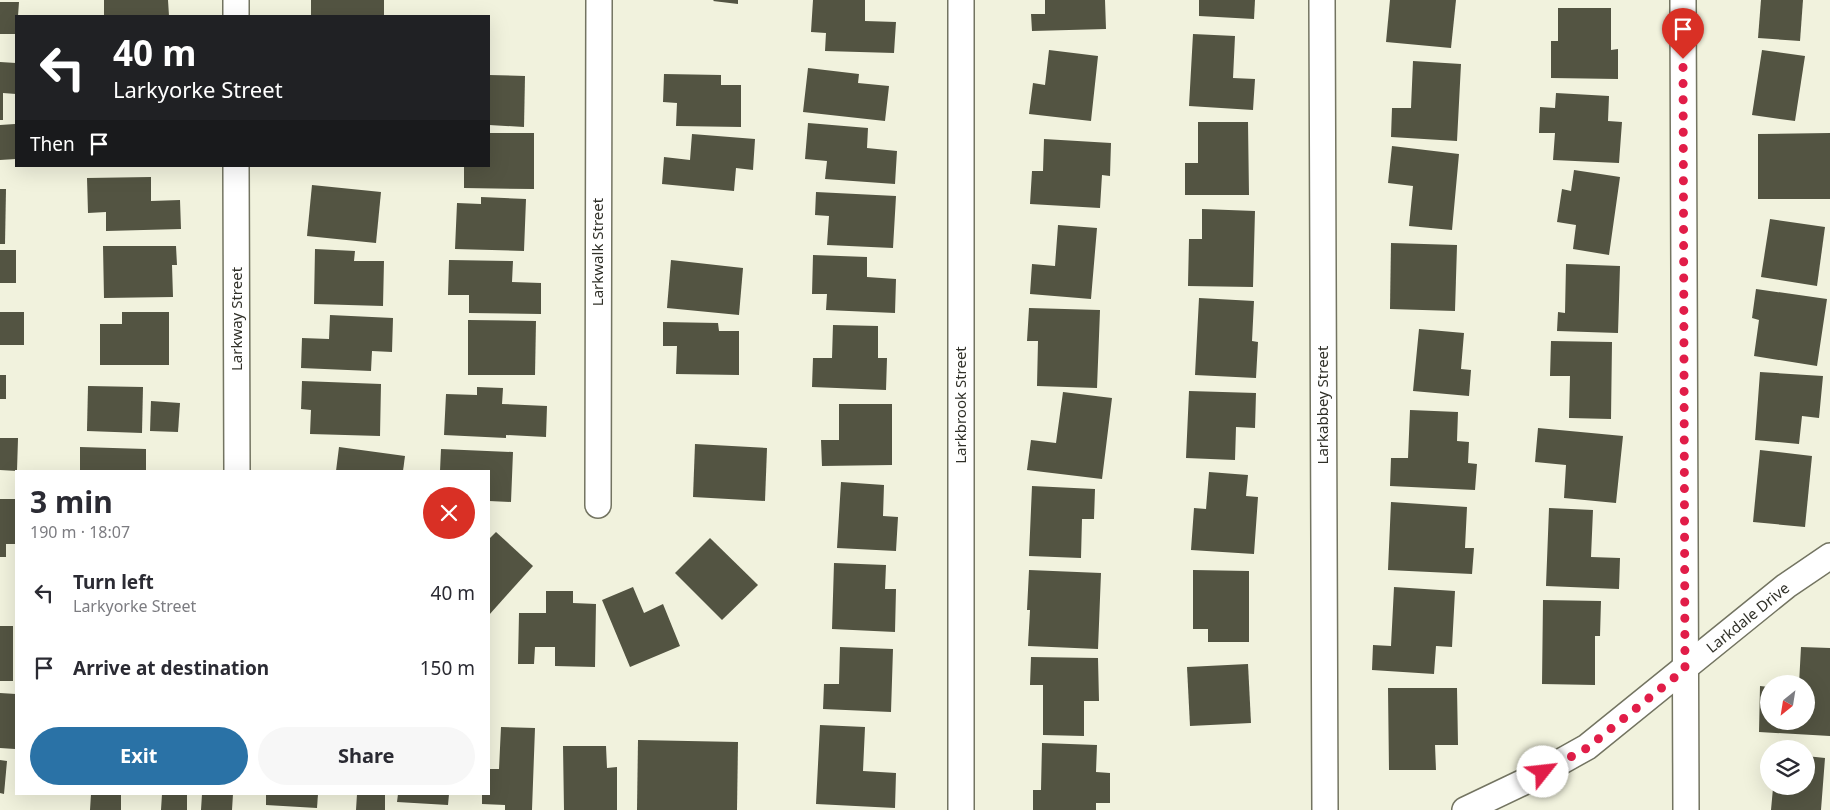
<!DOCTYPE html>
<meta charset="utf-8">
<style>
:root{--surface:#fff;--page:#f7f7f7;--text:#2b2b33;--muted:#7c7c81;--accent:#2a72a6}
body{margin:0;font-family:"Noto Sans",sans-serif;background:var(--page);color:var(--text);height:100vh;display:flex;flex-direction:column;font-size:19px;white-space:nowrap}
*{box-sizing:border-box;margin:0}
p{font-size:16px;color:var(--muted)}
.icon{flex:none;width:28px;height:28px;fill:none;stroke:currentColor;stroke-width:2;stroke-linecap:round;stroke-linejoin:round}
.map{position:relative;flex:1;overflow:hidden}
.details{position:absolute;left:15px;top:470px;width:475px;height:325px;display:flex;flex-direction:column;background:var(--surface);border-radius:0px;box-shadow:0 5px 20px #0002}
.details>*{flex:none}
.hud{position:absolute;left:15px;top:15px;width:475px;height:152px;border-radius:0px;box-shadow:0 5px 20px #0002;background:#202124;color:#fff;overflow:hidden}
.needle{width:32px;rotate:210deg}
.tools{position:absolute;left:1760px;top:675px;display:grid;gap:10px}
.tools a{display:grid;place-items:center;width:55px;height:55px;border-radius:50%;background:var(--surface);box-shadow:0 5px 20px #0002;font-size:25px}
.pin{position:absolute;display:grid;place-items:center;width:42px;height:42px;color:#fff;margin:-51px -21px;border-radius:50% 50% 50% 0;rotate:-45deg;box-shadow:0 0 5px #0007}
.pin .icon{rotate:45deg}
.me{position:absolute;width:55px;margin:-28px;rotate:61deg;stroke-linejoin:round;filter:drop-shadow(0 0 4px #0008)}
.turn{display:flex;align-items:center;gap:18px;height:105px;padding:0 15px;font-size:22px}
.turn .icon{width:65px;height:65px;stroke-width:2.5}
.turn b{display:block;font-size:35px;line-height:42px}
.then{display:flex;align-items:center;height:48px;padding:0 15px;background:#0003;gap:10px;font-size:19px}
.round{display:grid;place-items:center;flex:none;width:52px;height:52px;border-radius:26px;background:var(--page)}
.head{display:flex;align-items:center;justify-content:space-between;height:85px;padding:0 15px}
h1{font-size:30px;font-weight:700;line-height:38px}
.cta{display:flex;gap:10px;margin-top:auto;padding:10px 15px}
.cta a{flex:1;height:58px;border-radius:30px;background:var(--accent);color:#fff;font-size:20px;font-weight:700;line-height:58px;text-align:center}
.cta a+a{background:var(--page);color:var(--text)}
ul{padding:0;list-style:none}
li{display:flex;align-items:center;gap:15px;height:75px;padding:0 15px}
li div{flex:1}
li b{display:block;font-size:19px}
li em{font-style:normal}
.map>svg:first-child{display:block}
</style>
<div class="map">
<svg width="1830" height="810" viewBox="0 0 1830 810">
<rect width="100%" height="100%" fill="#f1f2dd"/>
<g fill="#535442">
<polygon points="104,0 168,0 169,16 104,16"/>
<rect x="311" y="0" width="73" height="16"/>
<polygon points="714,0 738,0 738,4 713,1"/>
<polygon points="813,0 865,0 865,21 896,22 894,53 825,51 826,33 811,32"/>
<polygon points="1045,0 1105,0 1106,29 1032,31 1031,14 1045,14"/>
<polygon points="1199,0 1255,0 1254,19 1199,16"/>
<polygon points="1390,0 1456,0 1451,48 1386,42"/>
<polygon points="1761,0 1803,0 1800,41 1758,38"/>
<polygon points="0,2 19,2 18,16 16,16 16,34 0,34"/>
<polygon points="1558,8 1611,8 1611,50 1618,49 1618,79 1551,78 1551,41 1558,41"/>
<polygon points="1193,34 1235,36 1233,78 1255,79 1253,110 1189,106"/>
<polygon points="1049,50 1098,56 1091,121 1029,114 1033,83 1045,85"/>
<polygon points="1762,50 1805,56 1795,121 1752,115"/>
<polygon points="1413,61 1461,64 1457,141 1391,137 1392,108 1411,108"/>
<polygon points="0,62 16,63 16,94 3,93 3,120 0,120"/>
<polygon points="808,68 859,74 858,83 889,86 885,121 803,112"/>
<polygon points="664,74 721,75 721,85 741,85 741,127 676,126 677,103 663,102"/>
<polygon points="489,75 525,76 524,127 489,125"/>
<polygon points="1556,93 1609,96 1608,121 1622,122 1619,163 1553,160 1555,133 1539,133 1540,107 1555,108"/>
<polygon points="1198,122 1248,122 1249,195 1185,195 1185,163 1198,163"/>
<polygon points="808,123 868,128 867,148 897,151 895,184 825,179 827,161 805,159"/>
<polygon points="15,124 16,159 0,160 0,125"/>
<polygon points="489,133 534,133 534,189 464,188 464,166 489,166"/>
<polygon points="1830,133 1830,199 1758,199 1758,134"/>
<polygon points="692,134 755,139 753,170 736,168 734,191 662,184 664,157 690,160"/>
<polygon points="1044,139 1111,143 1110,176 1102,175 1100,208 1030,204 1032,171 1043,171"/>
<polygon points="1392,146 1459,154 1452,230 1409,226 1413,186 1388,183"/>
<polygon points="1574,170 1620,177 1609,255 1573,249 1576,225 1557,222 1562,189 1571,191"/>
<polygon points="151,177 151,201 180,200 181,229 106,231 106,212 88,213 87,178"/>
<polygon points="312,185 381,192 376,243 307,236"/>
<polygon points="0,189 6,189 5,244 0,244"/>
<polygon points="816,192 896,196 893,248 827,245 829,216 815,215"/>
<polygon points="481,197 526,199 524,251 455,249 457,203 481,204"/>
<polygon points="1202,209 1255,211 1253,287 1188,286 1189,239 1202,239"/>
<polygon points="1770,219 1825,227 1817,286 1761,277"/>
<polygon points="1058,225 1097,228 1091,299 1030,294 1032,264 1055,266"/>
<polygon points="1391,243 1457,245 1455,311 1390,309"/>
<polygon points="103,246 176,246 177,265 172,265 173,297 104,298"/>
<polygon points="315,249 355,251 354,261 384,261 383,306 314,304"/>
<rect x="0" y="250" width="16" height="33"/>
<polygon points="813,255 867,257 867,277 896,279 895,313 826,310 827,294 812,294"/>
<polygon points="449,260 513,261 512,282 541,283 541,314 469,313 469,295 448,295"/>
<polygon points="671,260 743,268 739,315 667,308"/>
<polygon points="1566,264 1620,266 1618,333 1557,331 1558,312 1565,313"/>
<polygon points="1756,289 1827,299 1817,366 1754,356 1759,320 1752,318"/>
<polygon points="1199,298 1254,301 1252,341 1258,342 1256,378 1195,375"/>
<polygon points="1029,308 1100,310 1097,388 1037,386 1038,341 1027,341"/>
<rect x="0" y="312" width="24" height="33"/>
<polygon points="122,312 169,312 169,365 100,365 100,324 122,324"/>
<polygon points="330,315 393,318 392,352 372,351 371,371 301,368 302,338 329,339"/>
<polygon points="468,320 536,321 535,375 468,375"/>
<polygon points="663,322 718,323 719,331 739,331 739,375 676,374 677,346 663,346"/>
<polygon points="833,325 878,326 878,358 887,358 886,390 812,387 813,358 832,358"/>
<polygon points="1419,329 1464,333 1461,369 1471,370 1469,396 1413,391"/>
<polygon points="1551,341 1612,342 1611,419 1569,418 1570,376 1550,376"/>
<polygon points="1760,372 1823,376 1819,418 1802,416 1799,444 1755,440"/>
<rect x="0" y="375" width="6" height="24"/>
<polygon points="302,381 381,384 380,436 310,434 311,410 301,409"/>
<polygon points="88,386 143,387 142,433 87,431"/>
<polygon points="477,387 503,388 502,404 547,406 546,437 506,435 506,438 444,435 446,394 477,395"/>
<polygon points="1189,391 1256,393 1255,428 1236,427 1235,460 1186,458"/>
<polygon points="1063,392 1112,398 1102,479 1027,470 1031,440 1056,443"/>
<polygon points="151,401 180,403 178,432 150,431"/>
<polygon points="839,404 892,404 892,465 822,466 821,440 839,440"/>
<polygon points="1410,410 1458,412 1457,441 1469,442 1468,463 1477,464 1475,490 1390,486 1391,458 1408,458"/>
<polygon points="1538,428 1623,436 1616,503 1564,498 1566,465 1535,462"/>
<polygon points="0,438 18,438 17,471 0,470"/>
<polygon points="695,444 767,448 765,501 693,497"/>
<polygon points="80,447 146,449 146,471 80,471"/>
<polygon points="339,447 405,456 403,471 336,471"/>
<polygon points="441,449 513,452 511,502 489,501 489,471 440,471"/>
<polygon points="1760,450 1812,456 1805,527 1753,522"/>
<polygon points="1209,472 1248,475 1246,496 1258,497 1254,554 1191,550 1194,508 1206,509"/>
<polygon points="841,482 884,485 883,516 898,517 896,551 837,548"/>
<polygon points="1032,486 1095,489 1094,519 1082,519 1081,558 1029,556"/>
<polygon points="0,499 16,499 16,544 6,544 6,557 0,557"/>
<polygon points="1391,502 1467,507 1465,548 1474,548 1472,574 1388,570"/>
<polygon points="1549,508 1593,510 1591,557 1620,558 1619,589 1546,586"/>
<polygon points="496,532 533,566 489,615 489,539"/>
<polygon points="710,538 758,585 722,620 675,573"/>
<polygon points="834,563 886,565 885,589 896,589 895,632 832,629"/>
<polygon points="1029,570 1101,573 1098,649 1028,646 1030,610 1027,610"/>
<polygon points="1193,570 1249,571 1249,642 1208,642 1208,629 1193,629"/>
<polygon points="633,587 644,613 663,604 680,646 630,667 602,600"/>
<polygon points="1394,587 1455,591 1452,647 1436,646 1434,674 1372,670 1373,645 1391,646"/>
<polygon points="546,591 573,591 573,603 596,604 595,667 555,666 555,647 535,647 534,664 518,664 519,613 546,613"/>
<polygon points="1543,600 1601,601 1600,636 1595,636 1595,685 1542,684"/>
<rect x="0" y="626" width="13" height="55"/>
<polygon points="840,647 893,649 891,712 823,709 824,684 839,684"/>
<polygon points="1801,647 1830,648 1830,736 1759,732 1760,686 1769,687 1769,721 1806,721 1806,684 1799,684"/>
<polygon points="1031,657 1098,658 1099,701 1084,701 1084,736 1043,735 1043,685 1030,685"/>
<polygon points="1248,664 1251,723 1190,726 1187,667"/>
<polygon points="1388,688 1457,688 1458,745 1435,745 1436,770 1389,770"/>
<polygon points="0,693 16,694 15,749 0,748"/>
<polygon points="820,725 865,727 863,771 896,773 895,808 816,804"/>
<polygon points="501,727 535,728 532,810 505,810 505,805 482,804 482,794 489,794 489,769 499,769"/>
<polygon points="638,740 738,742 737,810 637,810"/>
<polygon points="1042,743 1097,745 1096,772 1110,773 1110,803 1096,803 1096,810 1033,810 1033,790 1041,790"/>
<polygon points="563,746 606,746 607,768 617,767 617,810 564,810"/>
<polygon points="1806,756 1825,758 1821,810 1771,810 1773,788 1806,786"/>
<polygon points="0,760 7,761 4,794 0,793"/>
<polygon points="91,794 121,794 121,810 90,810"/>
<polygon points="162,794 187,794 187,810 161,810"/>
<polygon points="202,794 233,794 232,810 201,810"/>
<polygon points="266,794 318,794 317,808 266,805"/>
<polygon points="357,794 385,794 385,810 356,810"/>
<polygon points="398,794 449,794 448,805 397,802"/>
</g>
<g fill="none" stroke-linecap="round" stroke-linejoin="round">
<defs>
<g id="minor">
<polyline points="236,0 236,16"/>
<polyline points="1322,0 1325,810"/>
<polyline points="1683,0 1686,810"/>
<polyline points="236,166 237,471"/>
<polyline points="598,505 599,0"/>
<polyline points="961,810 961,0"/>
<polyline points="1465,810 1528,780 1587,747 1786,586 1830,556"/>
</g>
</defs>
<use href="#minor" stroke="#737461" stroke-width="28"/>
<use href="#minor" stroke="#fff" stroke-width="25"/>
</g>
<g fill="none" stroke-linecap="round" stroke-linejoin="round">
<polyline stroke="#e11d48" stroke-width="9" stroke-dasharray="0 16.2" points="1543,772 1587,748 1685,669 1683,59"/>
</g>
<g text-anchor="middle" stroke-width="5" stroke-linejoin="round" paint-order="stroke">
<g font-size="15" fill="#303028" stroke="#fff">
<text transform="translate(598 252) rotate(-90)" y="5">Larkwalk Street</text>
<text transform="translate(237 319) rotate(-90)" y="5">Larkway Street</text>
<text transform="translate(961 405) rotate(-90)" y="5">Larkbrook Street</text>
<text transform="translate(1323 405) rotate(-90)" y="5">Larkabbey Street</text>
<text transform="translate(1748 618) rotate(-39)" y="5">Larkdale Drive</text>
</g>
</g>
</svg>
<div class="tools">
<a><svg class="needle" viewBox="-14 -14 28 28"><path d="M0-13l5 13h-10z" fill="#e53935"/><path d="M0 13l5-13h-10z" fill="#7c7c81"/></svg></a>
<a><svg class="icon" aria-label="layers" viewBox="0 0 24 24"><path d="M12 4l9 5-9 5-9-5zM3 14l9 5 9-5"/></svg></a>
</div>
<div class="pin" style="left:1683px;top:59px;background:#d93025"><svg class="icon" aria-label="arrive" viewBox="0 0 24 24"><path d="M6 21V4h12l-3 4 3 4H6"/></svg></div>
<svg class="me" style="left:1543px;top:772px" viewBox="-20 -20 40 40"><circle r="19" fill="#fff"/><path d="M0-13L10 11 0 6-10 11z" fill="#e11d48"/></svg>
<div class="hud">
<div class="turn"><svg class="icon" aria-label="left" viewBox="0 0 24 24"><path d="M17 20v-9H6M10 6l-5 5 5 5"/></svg><div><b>40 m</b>Larkyorke Street</div></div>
<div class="then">Then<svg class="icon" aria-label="arrive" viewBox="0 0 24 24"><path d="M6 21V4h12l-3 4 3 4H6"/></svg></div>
</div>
<section class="details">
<div class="head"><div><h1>3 min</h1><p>190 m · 18:07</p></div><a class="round" style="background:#d93025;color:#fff"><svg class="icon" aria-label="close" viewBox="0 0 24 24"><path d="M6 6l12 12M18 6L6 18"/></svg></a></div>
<ul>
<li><svg class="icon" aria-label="left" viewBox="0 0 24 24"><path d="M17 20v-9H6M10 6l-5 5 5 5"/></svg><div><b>Turn left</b><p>Larkyorke Street</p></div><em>40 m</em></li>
<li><svg class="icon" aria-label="arrive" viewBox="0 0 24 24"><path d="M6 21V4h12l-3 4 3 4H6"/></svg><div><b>Arrive at destination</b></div><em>150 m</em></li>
</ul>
<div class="cta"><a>Exit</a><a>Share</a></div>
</section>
</div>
